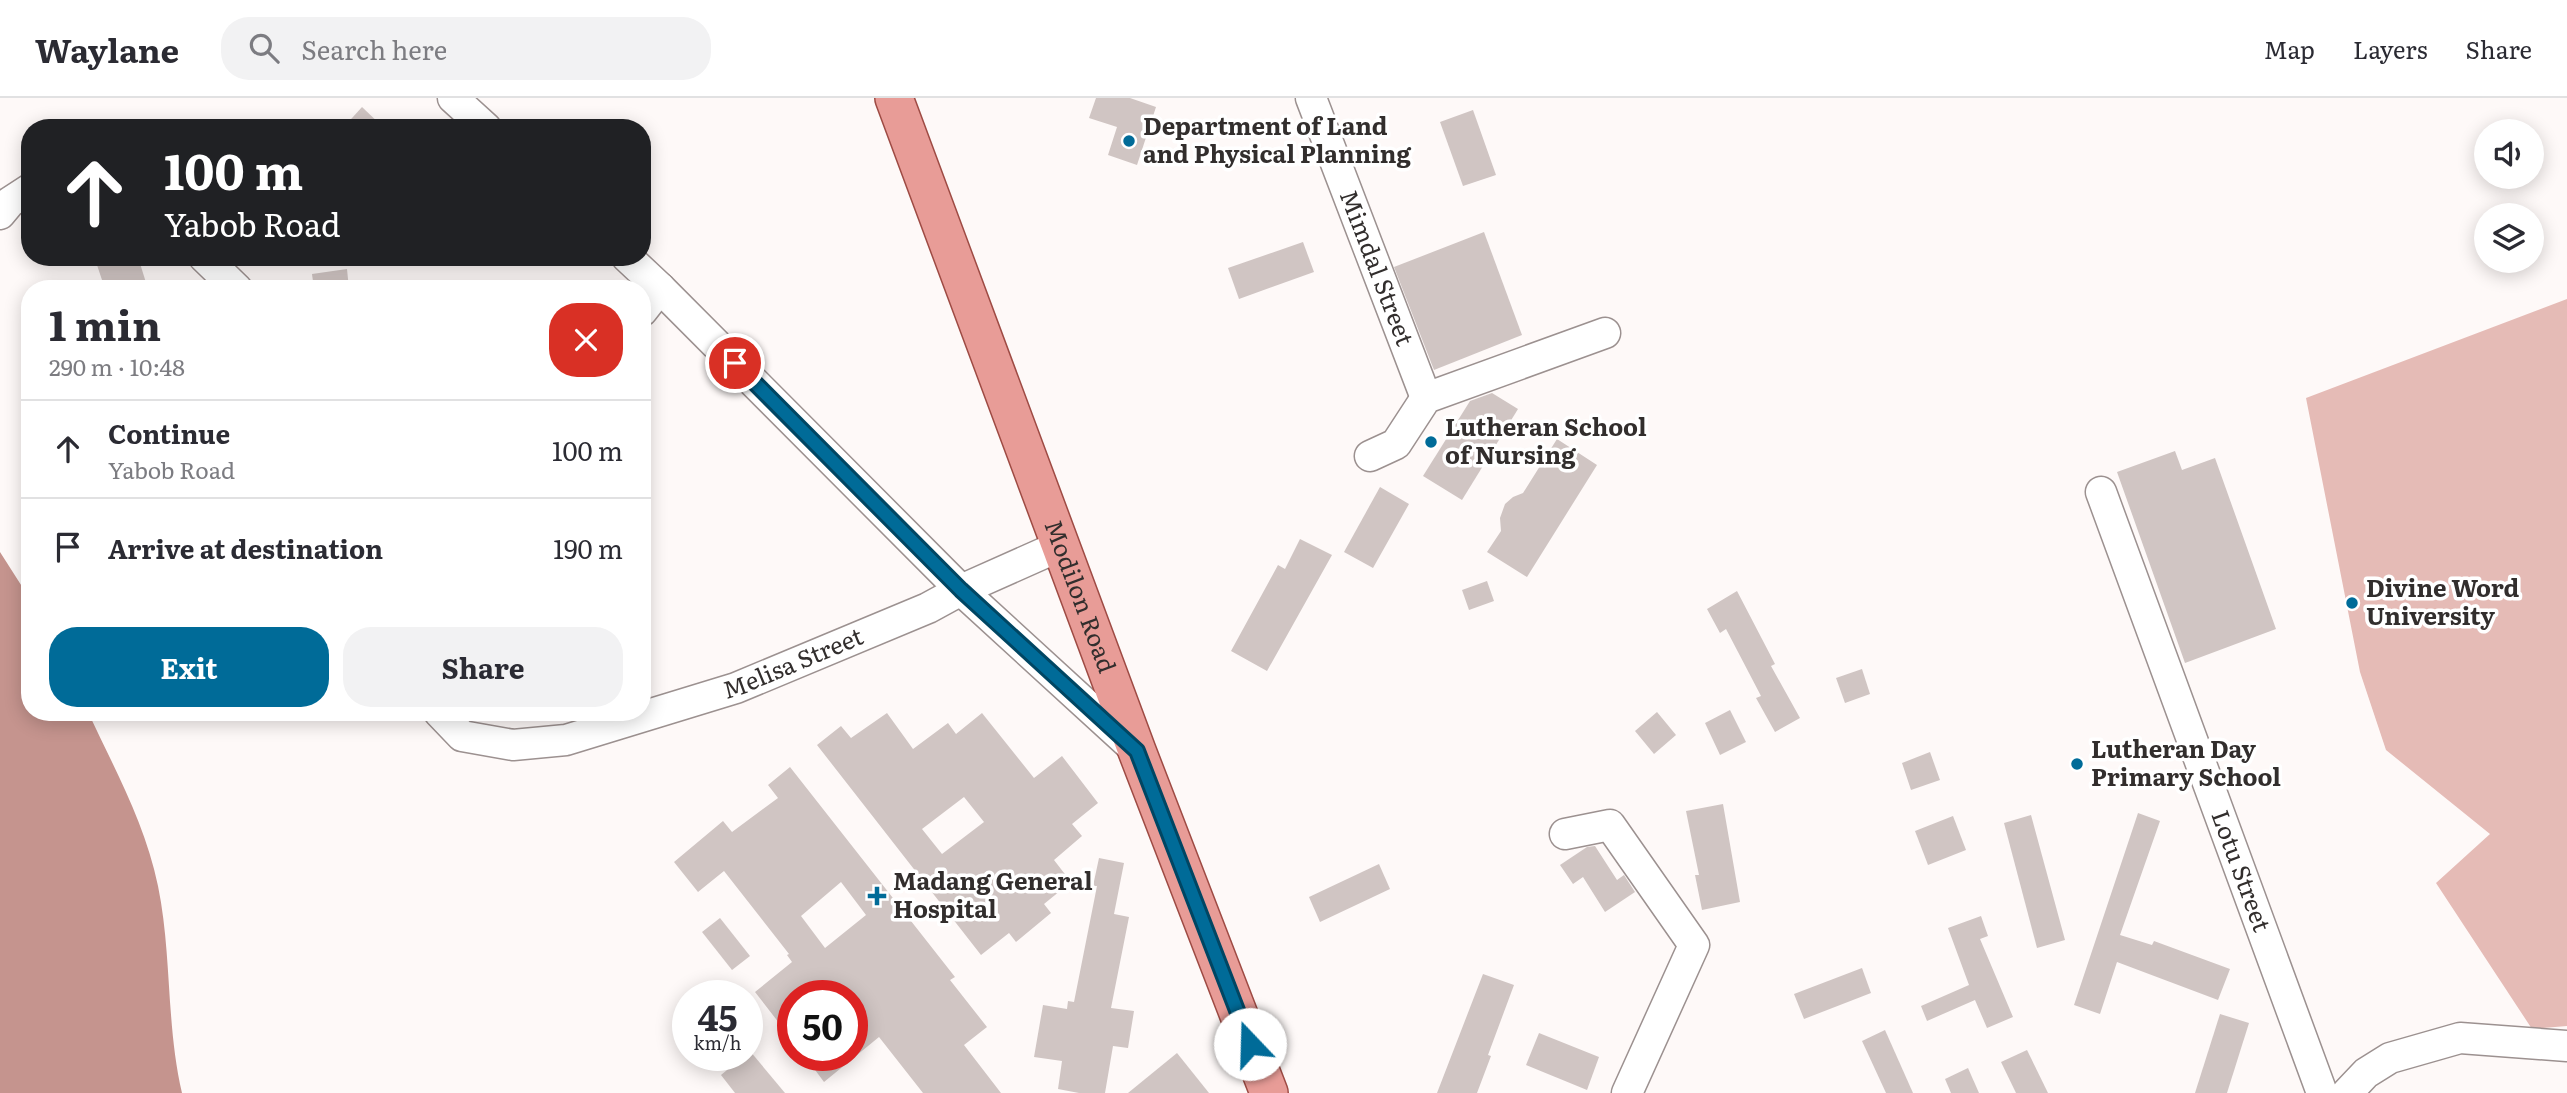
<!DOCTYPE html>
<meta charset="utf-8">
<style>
:root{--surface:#fff;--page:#f2f2f3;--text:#2b2b33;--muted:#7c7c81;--line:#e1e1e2;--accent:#006b98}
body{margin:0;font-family:Literata,serif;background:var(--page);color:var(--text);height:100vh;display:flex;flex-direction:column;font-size:26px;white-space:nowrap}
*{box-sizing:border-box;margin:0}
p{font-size:23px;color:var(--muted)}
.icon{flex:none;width:38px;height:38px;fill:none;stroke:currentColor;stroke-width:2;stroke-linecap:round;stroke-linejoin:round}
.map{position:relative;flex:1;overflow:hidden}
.sheet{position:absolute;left:21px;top:182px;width:630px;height:441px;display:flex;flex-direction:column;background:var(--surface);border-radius:28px;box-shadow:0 4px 18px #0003}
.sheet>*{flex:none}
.hud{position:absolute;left:21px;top:21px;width:630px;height:147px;border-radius:28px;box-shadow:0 4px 18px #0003;background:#202124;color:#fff;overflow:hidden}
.fabs{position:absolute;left:2474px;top:21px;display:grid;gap:14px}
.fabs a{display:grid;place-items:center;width:70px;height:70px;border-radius:50%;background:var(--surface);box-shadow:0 4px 18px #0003;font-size:35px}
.speed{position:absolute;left:672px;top:882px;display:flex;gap:14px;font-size:35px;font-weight:700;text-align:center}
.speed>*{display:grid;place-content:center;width:91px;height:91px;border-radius:50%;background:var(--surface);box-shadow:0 4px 18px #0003;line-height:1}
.speed small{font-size:18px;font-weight:400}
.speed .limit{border:10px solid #d22;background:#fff;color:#111}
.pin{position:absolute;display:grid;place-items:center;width:60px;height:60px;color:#fff;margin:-30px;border:4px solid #fff;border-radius:50%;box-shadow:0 2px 7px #0007}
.me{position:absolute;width:77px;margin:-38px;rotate:339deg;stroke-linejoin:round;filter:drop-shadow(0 0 5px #0008)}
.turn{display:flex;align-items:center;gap:24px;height:147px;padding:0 28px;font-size:32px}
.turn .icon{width:91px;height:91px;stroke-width:2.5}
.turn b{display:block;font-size:49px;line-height:60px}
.round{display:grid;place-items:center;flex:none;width:74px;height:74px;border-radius:28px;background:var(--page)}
.overview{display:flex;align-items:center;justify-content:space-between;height:119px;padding:0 28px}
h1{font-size:42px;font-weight:700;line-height:52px}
.button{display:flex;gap:14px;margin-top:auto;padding:14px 28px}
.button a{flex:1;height:80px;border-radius:28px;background:var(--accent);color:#fff;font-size:28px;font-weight:700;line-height:80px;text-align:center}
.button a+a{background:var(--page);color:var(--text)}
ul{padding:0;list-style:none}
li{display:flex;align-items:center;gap:21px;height:98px;padding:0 28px;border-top:2px solid var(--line)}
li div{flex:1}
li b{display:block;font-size:26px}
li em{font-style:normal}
header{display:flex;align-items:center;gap:42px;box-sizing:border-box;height:98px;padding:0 35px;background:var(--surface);border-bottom:2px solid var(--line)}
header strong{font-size:33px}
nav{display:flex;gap:38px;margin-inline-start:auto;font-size:24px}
.search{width:490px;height:63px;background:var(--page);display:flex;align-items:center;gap:18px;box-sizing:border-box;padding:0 24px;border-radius:28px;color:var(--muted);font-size:26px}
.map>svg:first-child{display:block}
</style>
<header>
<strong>Waylane</strong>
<div class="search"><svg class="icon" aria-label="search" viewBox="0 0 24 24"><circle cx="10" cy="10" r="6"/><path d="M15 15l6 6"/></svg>Search here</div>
<nav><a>Map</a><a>Layers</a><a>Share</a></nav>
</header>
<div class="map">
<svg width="2567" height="995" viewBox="0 0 2567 995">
<rect width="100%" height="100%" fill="#fef9f8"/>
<polygon fill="#e5bbb6" points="2567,201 2567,928 2532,931 2436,785 2490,736 2386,652 2360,574 2306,300"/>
<path fill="#c5948e" d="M0,454L30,501V614H88C115,672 145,725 158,788C172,856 166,927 182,995H0Z"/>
<g fill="#d0c5c3" fill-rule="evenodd">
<polygon points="1096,0 1130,0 1156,9 1137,67 1108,57 1117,29 1089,20"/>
<polygon points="362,9 384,30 343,30"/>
<polygon points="1473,12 1496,77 1463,88 1440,24"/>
<polygon points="1484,134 1522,237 1434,272 1394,169"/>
<polygon points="1303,144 1314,174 1239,201 1228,170"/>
<polygon points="119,159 138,159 148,191 105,191 97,167"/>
<polygon points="347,171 349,191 314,191 312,176"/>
<polygon points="1492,295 1518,311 1462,402 1423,378 1470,303"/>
<polygon points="1557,341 1597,367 1527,479 1487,454 1501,433 1500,420 1505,406 1513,399 1523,395"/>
<polygon points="2175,353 2182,372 2215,360 2276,531 2185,565 2117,374"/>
<polygon points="1380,389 1409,406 1373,470 1344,454"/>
<polygon points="1300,441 1332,457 1267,573 1231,553 1278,467 1285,471"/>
<polygon points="1487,483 1494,503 1469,512 1462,492"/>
<polygon points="1737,493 1775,566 1771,568 1800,620 1775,634 1756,600 1761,598 1726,531 1720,535 1707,511"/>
<polygon points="1862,571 1870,596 1845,605 1836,580"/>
<polygon points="1730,612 1746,644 1720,657 1705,625"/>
<polygon points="1657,614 1676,637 1654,656 1635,633"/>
<path d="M887,615L913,651L948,625L956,636L982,615L1034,680L1062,658L1098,705L1072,726L1082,738L1054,762L1071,784L1044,806L1051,815L1016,844L1009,835L981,857L817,647L841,628L851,640ZM964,699L984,724L942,756L922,731Z"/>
<polygon points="1930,654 1940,682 1911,692 1902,665"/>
<path d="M790,669L955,879L950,882L987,929L964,947L1001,995H923L879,939L824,984L804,957H852V898H793V943L755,894L792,864L787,857L789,856L724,773L698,794L674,764L723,723L732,734L778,700L768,687ZM841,784L866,817L825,850L801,818Z"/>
<polygon points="1723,706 1740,804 1702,812 1695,777 1699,777 1686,713"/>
<polygon points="2138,715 2160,723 2120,837 2152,847 2154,843 2230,871 2218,902 2117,864 2100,916 2074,907"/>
<polygon points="2031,717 2065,842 2037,850 2004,725"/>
<polygon points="1953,718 1966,752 1928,767 1915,733"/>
<polygon points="1595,748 1617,782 1624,777 1635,794 1605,814 1583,779 1573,786 1560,767 1587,749"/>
<polygon points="1099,760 1124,765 1114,816 1129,819 1111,910 1134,913 1128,950 1113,948 1105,995 1079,995 1058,991 1062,963 1034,959 1043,907 1067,911 1068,903 1074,904 1097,788 1093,788"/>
<polygon points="1379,766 1390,791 1320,824 1309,799"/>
<polygon points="1981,818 1988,838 1980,841 2013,919 1987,930 1975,902 1927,923 1921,908 1969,887 1948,830"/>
<polygon points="720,820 750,858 732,872 702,834"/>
<polygon points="1862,870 1871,895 1804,921 1794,896"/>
<polygon points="1483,876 1514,887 1488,957 1491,958 1477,995 1437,995"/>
<polygon points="2220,916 2249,925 2227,995 2195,995"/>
<polygon points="1885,932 1913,995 1886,995 1862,943"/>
<polygon points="1539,935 1599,959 1587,992 1526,967"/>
<polygon points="2027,952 2048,995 2016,995 2001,964"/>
<polygon points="750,953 785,995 735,995 721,977"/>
<polygon points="1177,955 1209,995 1128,995"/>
<polygon points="1968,970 1979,995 1951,995 1945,981"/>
</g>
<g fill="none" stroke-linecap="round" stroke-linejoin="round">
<defs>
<g id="minor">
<polyline points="453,0 486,30"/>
<path id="s1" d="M1311,0L1426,300"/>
<polyline points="0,116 10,104 30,91"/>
<polyline points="204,159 237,191"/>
<polyline points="627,159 660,190 961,492 1137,653"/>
<polyline points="642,213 660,190"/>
<polyline points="1370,358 1396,346 1426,300 1605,235"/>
<path id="s2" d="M2101,394L2322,995"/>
<path id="s3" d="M439,614L462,638L513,647L566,642L736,590L928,510L961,492L1062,447"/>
<polyline points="1565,736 1610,727 1694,847 1627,995"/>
<polyline points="2347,995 2366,975 2390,960 2460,940 2567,948"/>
</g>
<g id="major">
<path id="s4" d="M894,0L1137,653L1269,995"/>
</g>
</defs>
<use href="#minor" stroke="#9c9190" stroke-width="33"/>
<use href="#major" stroke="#9e4b44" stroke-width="40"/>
<use href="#minor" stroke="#fff" stroke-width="30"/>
<use href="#major" stroke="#e89c97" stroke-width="37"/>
</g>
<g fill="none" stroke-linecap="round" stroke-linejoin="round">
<defs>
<polyline id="route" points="735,265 961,492 1137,653 1250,946"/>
</defs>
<use href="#route" stroke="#004663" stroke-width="18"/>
<use href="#route" stroke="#006b98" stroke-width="12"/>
</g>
<g fill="#006b98" stroke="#fff" stroke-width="2.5">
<circle cx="1129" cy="43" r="7"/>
<circle cx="1431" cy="344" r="7"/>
<circle cx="2352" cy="505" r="7"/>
<circle cx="2077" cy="666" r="7"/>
<path d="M873.5 787.5h7v7h7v7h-7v7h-7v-7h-7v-7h7z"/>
</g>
<g text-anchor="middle" stroke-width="7" stroke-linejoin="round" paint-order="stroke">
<g font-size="24" font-weight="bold" fill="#322e2d" stroke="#fff" text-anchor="start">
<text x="1143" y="37">Department of Land<tspan x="1143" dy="28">and Physical Planning</tspan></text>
<text x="1445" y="338">Lutheran School<tspan x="1445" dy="28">of Nursing</tspan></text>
<text x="2366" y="499">Divine Word<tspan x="2366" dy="28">University</tspan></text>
<text x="2091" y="660">Lutheran Day<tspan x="2091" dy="28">Primary School</tspan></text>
<text x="893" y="792">Madang General<tspan x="893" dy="28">Hospital</tspan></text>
</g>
<g font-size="24" fill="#322e2d" stroke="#fff">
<text dy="8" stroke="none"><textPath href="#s1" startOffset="182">Mimdal Street</textPath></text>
<text dy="8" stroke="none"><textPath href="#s4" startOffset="532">Modilon Road</textPath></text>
<text dy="8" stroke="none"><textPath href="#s3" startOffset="378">Melisa Street</textPath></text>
<text dy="8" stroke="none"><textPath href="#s2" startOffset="404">Lotu Street</textPath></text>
</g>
</g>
</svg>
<div class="fabs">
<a><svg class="icon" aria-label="sound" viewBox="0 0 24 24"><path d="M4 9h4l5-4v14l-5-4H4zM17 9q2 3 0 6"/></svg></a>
<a><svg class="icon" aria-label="layers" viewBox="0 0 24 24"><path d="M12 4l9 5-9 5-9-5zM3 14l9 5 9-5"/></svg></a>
</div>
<div class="speed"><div>45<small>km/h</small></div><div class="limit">50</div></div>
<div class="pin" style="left:735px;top:265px;background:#d93025"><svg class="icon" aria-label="arrive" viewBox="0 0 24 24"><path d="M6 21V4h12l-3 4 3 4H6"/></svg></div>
<svg class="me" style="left:1250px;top:946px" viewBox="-20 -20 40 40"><circle r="19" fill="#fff"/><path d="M0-13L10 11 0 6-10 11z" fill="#006b98"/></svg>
<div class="hud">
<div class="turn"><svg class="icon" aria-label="ahead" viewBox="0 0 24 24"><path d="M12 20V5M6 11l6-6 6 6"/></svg><div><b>100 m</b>Yabob Road</div></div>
</div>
<section class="sheet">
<div class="overview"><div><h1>1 min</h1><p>290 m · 10:48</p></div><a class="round" style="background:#d93025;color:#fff"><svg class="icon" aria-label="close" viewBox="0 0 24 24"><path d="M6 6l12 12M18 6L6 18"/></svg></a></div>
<ul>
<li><svg class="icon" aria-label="ahead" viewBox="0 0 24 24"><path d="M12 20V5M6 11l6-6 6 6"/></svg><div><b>Continue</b><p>Yabob Road</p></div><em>100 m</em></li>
<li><svg class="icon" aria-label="arrive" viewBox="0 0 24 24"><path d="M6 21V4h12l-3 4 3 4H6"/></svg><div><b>Arrive at destination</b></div><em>190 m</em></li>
</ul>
<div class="button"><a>Exit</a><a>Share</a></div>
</section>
</div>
